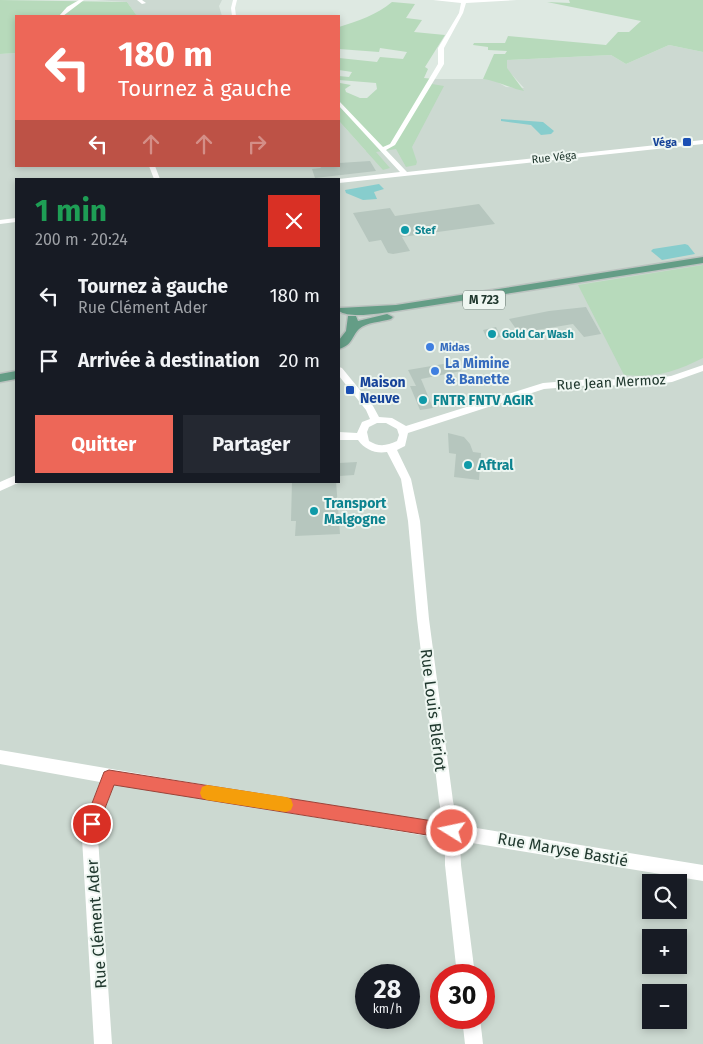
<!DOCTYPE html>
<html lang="fr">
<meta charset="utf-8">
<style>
:root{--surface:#171b24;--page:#242831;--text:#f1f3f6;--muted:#9ea1a6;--accent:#ed6758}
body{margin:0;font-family:"Fira Sans",sans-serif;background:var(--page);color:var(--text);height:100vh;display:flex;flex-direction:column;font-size:19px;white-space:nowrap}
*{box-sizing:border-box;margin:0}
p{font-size:16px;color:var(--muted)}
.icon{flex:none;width:28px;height:28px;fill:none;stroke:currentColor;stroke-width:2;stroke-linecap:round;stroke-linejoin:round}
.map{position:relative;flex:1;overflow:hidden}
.panel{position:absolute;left:15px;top:178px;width:325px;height:305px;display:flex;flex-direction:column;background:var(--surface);border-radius:0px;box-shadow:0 2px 8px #0003}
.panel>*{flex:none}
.top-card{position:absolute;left:15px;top:15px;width:325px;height:152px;border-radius:0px;box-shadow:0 2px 8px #0003;background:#ed6758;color:#fff;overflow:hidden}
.buttons{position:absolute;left:642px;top:874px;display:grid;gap:10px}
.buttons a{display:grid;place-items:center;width:45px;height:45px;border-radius:0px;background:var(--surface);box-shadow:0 2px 8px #0003;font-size:25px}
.speed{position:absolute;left:355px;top:964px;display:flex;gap:10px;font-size:25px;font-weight:700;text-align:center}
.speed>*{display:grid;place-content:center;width:65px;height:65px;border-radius:50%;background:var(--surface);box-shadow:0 2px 8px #0003;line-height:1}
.speed small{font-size:12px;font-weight:400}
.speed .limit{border:8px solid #d22;background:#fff;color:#111}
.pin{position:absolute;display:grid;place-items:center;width:42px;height:42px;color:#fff;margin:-21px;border:2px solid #fff;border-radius:50%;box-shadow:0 1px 5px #0007}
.me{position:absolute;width:55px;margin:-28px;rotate:280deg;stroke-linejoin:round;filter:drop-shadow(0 0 4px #0008)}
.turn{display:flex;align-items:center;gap:18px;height:105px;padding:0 20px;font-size:22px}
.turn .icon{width:65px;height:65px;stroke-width:2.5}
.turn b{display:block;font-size:35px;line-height:42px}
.lanes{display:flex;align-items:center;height:48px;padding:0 20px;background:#0003;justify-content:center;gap:25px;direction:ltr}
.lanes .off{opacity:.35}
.round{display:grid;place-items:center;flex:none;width:52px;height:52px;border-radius:0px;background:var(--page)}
.headline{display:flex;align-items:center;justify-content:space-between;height:85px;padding:0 20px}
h1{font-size:30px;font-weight:700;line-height:38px;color:#1e9e55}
.cta{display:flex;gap:10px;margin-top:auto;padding:10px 20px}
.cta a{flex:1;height:58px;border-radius:0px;background:var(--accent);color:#fff;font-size:20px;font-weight:700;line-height:58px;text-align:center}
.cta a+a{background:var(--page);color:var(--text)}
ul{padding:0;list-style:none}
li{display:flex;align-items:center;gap:15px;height:65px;padding:0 20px}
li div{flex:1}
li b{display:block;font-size:19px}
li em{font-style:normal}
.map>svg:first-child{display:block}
</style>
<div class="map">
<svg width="703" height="1044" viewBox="0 0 703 1044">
<rect width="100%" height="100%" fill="#dee9e2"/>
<g fill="#ccd9d1" fill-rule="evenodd">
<polygon points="96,0 222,0 219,6 222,16 137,16 127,2"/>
<path d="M669,45L703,52V1044H0V54L16,53V166H339V121L366,151L434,79H483L494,80L506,87L524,88L506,68L507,60L611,55L626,64ZM16,179H339V481H16ZM651,882H679V910H651ZM651,938H679V965H651ZM366,975H409V1018H366ZM441,975H484V1018H441ZM651,992H679V1020H651Z"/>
</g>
<g fill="#b7dabb">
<polygon points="0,0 127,2 137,16 16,16 16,53 0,54"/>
<path d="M569,0H703V52L669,45L626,64L611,55L507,60V68L524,91C510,88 497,81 483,79L494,54H505L507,51L488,50V47L473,45L474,43H505L508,36L606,45L618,32H629L641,21L547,2L570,3Z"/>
<path d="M392,2L415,4L406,18L422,20L414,32L445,35L425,67L428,69L424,78L434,79L432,84L444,86L412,147L417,162L416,165L406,167L396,149L376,152L390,168L383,170L339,121V81L340,83L351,85L345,89L346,92L360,98H367L377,89L376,83L339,80V76L349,77L352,72L339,70V58L377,62L380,57L403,59L407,52L380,48L379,52L339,49V27C357,21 377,15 392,2Z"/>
<path d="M703,265V358C675,372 655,378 624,375L578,285Z"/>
</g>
<g fill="#87cdcd">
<polygon points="501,119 543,122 554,131 551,134 541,135 531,125 501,121"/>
<polygon points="379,184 384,189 374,192 377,199 363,200 346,193 345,190"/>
<polygon points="685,244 688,245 695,254 662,260 651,251 653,249"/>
</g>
<g fill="#b6c6be">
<polygon points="370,161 376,171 315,178 312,169 321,168 320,166 339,166 339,163"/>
<polygon points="479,204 495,224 402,237 410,251 393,254 388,253 381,240 369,242 353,213 390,208 395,216"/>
<polygon points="586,307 601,334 584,337 573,324 519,333 509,319 549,311"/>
<polygon points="496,327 501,337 487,339 483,330"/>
<polygon points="455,362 461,371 421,379 433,408 420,410 410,386 416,386 408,370"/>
<polygon points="448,433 464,437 470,444 473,452 481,453 479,480 454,477 456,454 449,453"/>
<polygon points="357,462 354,475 339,476 339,463"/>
<polygon points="292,481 336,481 340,534 295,536 296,521 291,521"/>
</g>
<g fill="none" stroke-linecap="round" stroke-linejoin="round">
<defs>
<g id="primary">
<path d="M703,257V263L396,311C382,313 350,319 339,311L340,308L396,305Z"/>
<path d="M387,314L393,317L391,319C382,322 366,322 359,329C351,337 353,345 339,349V340L346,331L348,316H356L358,321Z"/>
<polygon points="16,371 16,379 0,382 0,374"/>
</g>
</defs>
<use href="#primary" stroke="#bcc3c0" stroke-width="3"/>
<g fill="#fff" fill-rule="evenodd">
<polygon points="79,0 84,0 63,16 59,16 67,7"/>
<polygon points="137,0 142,0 146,3 142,4"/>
<polygon points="233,0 237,0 235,8 236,16 232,16 231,8"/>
<polygon points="433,0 517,0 466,3 463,13 444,48 444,64 395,145 386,150 407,172 703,140 703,144 339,183 339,179 400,172 339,106 339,101 383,147 390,144 438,64 438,48 459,13 461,3"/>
<polygon points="149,166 155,166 160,179 154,179"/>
<polygon points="16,218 16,222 0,224 0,220"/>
<path d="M703,365V371L672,382L642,386L592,385L544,389L408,433L405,446L397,450L411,479L420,521L429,619L453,801L458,825L703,865V881L460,841L461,865L475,975H457L445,865V839L114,784L100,824L98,838L112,1044H94L82,838L84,824L100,782L0,764V750L176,780L443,823L439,801L417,619L408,521L401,479L387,452C376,454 365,450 358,440H339V432L357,433L362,422L370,419L366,410L339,376V367L342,368L373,406L379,417L392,418L406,426L543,383L592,379L642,380L671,376ZM377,423H386L397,429L399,435L397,441C386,446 379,447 369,441L367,432L369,427Z"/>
<polygon points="16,475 16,481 20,482 0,491 0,482"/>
<polygon points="462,1018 480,1018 483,1044 465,1044"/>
</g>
<use href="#primary" fill="#649d86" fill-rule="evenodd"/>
</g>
<polygon fill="#ed6758" stroke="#9a4339" points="109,770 452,824 457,826 459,831 457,837 452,839 114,785 97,829 92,832 86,829 84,824 104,772"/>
<polygon fill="#f59e0b" points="207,785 286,797 291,799 293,805 291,810 286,812 207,800 202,798 200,793 202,787"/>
<g fill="#1a4fb4" stroke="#eef6f1" stroke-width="2">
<rect x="682" y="137" width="10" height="10" rx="2.5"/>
<rect x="345" y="385" width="10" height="10" rx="2.5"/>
</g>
<g fill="#0f9aa8" stroke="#eef6f1" stroke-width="2">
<circle cx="405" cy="230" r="5"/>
<circle cx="492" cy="334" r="5"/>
<circle cx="423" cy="400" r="5"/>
<circle cx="468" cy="465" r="5"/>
<circle cx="314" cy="511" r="5"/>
</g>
<g fill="#3f7fe0" stroke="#eef6f1" stroke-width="2">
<circle cx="430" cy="347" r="5"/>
<circle cx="435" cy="371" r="5"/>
</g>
<g text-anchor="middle" stroke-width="4" stroke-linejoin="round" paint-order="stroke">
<g font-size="11" font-weight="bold" fill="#164399" stroke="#eef6f1" text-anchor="end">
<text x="677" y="146">Véga</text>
</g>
<g font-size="11" fill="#20382e" stroke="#eef6f1">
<text transform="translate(554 157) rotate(-6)" y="4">Rue Véga</text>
</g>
<g font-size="11" font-weight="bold" fill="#0d838f" stroke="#eef6f1" text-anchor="start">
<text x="415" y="234">Stef</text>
<text x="502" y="338">Gold Car Wash</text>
</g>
<g font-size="11" font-weight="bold" fill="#366cbe" stroke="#eef6f1" text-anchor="start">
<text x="440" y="351">Midas</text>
</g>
<rect fill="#eef6f1" stroke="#5e7168" stroke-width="1" x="463" y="290.5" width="42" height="19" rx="4"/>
<g font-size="12" font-weight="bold" fill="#20382e">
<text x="484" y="304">M 723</text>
</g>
<g font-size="14" font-weight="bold" fill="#366cbe" stroke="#eef6f1" text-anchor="start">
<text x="445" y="368">La Mimine<tspan x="445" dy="16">&amp; Banette</tspan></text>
</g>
<g font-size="14" font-weight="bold" fill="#164399" stroke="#eef6f1" text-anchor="start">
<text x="360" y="387">Maison<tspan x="360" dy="16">Neuve</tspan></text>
</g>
<g font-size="14" fill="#20382e" stroke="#eef6f1">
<text transform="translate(611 382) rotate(-3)" y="5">Rue Jean Mermoz</text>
</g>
<g font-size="14" font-weight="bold" fill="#0d838f" stroke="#eef6f1" text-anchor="start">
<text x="433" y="405">FNTR FNTV AGIR</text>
<text x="478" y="470">Aftral</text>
<text x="324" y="508">Transport<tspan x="324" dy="16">Malgogne</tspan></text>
</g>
<g font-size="16" fill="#20382e" stroke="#eef6f1">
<text transform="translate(434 710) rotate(83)" y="6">Rue Louis Blériot</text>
<text transform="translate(563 849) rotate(10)" y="6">Rue Maryse Bastié</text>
<text transform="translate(96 924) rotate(-94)" y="6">Rue Clément Ader</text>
</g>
</g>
</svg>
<div class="buttons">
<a><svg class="icon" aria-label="search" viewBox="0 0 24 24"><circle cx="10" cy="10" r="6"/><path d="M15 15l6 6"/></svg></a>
<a>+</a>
<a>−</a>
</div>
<div class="speed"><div>28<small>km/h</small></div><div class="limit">30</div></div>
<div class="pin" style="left:92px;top:824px;background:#d93025"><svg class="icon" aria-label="arrive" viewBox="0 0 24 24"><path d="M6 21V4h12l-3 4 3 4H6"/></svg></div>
<svg class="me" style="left:452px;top:831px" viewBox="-20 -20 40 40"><circle r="17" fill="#ed6758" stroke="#fff" stroke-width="3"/><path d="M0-11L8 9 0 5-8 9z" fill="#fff"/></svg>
<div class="top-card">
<div class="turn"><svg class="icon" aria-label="left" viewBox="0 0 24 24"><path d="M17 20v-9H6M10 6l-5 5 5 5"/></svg><div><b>180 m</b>Tournez à gauche</div></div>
<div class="lanes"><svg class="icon" aria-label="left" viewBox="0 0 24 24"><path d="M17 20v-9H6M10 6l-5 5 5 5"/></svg><svg class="icon off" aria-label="ahead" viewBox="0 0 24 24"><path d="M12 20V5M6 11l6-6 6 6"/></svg><svg class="icon off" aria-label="ahead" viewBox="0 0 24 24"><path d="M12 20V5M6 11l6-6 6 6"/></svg><svg class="icon off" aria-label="right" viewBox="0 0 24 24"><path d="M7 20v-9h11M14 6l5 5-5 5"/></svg></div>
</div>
<section class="panel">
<div class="headline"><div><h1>1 min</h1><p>200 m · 20:24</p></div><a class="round" style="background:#d93025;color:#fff"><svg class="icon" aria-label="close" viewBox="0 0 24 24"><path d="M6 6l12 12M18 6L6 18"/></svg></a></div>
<ul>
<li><svg class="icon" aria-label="left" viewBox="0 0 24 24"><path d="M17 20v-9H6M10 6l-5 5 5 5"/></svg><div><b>Tournez à gauche</b><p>Rue Clément Ader</p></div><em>180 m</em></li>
<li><svg class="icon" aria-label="arrive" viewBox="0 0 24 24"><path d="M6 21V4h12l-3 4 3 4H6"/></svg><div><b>Arrivée à destination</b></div><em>20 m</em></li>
</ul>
<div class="cta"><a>Quitter</a><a>Partager</a></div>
</section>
</div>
